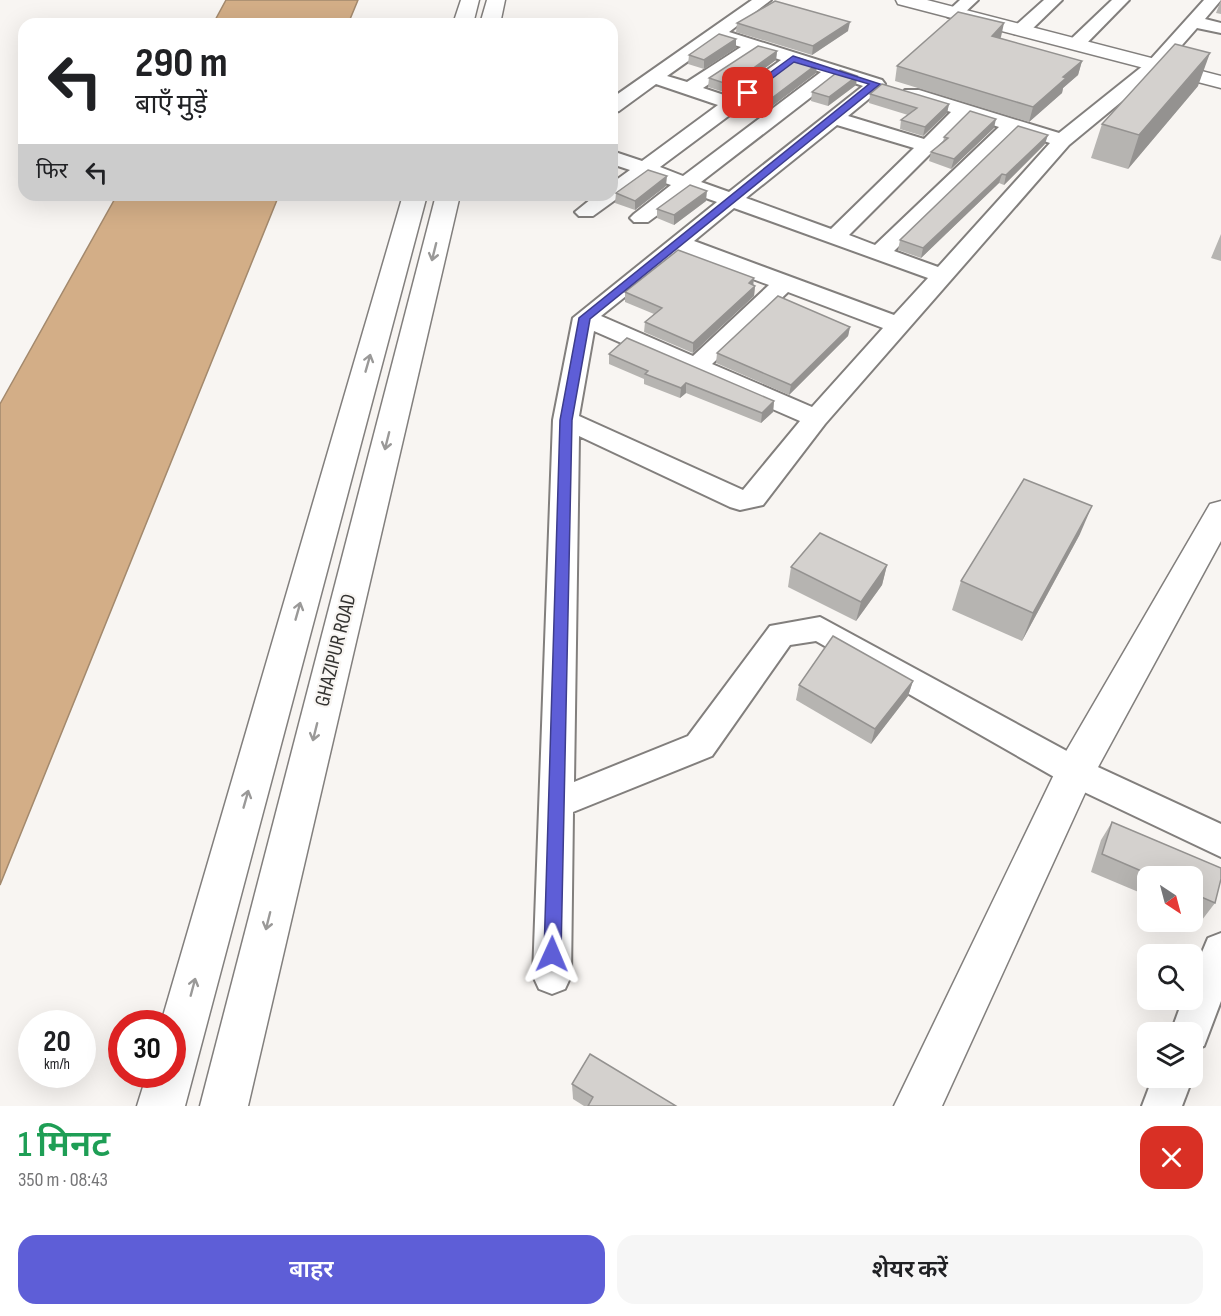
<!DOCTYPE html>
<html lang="hi">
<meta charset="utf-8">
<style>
:root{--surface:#fff;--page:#f6f6f6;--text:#202124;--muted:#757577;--accent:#5e5ed7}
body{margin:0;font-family:"Sofia Sans Condensed","Noto Sans Devanagari",sans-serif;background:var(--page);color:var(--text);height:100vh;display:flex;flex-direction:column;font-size:22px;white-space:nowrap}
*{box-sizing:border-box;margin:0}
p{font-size:20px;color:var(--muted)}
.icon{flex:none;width:33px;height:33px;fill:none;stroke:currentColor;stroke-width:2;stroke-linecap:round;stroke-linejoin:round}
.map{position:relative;height:1106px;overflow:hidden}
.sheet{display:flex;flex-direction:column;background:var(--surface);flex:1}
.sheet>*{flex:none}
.top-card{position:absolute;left:18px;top:18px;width:600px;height:183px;border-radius:18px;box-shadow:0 6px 24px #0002;background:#fff;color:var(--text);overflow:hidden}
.needle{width:39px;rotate:144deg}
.controls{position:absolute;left:1137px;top:866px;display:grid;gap:12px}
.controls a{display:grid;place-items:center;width:66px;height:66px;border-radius:12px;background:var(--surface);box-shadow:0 6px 24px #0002;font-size:30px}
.speed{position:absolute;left:18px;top:1010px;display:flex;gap:12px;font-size:30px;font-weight:700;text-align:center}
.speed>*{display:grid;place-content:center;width:78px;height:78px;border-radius:50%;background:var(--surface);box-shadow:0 6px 24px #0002;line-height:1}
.speed small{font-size:15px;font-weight:400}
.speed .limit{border:9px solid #d22;background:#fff;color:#111}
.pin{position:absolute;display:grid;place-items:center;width:51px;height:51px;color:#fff;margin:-26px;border-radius:12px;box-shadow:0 3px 9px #0006}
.me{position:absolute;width:66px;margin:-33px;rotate:1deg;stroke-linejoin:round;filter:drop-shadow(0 0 4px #0008)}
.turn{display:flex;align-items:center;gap:21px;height:126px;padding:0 18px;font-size:27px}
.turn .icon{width:78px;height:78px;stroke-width:2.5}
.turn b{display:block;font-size:42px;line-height:51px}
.then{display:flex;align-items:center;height:57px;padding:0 18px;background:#0003;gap:12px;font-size:22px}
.round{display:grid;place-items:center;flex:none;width:63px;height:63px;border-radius:18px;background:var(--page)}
.headline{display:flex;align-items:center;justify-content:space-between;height:102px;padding:0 18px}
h1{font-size:36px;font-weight:600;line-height:45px;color:#1e9e55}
.button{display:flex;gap:12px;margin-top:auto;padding:12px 18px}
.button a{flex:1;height:69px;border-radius:18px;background:var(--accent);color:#fff;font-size:24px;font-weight:600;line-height:69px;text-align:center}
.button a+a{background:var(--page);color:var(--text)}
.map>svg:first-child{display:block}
</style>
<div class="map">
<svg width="1221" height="1106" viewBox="0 0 1221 1106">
<rect width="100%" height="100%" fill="#f8f5f2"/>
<g fill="#d3ae87" stroke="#a3896d" stroke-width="1.5">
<polygon points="226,0 358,0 348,24 213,24"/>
<polygon points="117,195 279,195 0,885 0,404"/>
</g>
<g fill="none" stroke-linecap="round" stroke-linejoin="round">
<defs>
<g id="street">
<path d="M752,0H771L729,32L882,80L885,84L882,88L848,116L924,139L951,112L905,98L903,94L905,90H919L1059,133L1149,61L1204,0H1221L1205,19L1221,23V33L1197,28L1161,69L1069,145L825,424L763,505L740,510L730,507L579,436L574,782L688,736L770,626L820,617L1087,762L1221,824V857L1063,782L816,641L790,645L712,756L573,812L571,976L565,989L552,994L539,989L533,976L553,420L573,318L717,202L689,192L648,222H634L630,218L634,214L671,185L647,177L593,216H579L575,212L596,195H612V183L630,170L612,164V151L642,161L718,105L656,84L619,111L612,113V98ZM718,40L741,47L687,82L667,76ZM757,52L781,60L730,97L703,88ZM797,65L821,72L683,176L660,167ZM837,77L863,86L729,192L701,182ZM967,117L999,127L875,245L849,235ZM837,125L914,148L831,229L746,198ZM1015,132L1050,143L938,267L894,251ZM734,208L928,278L894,315L694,241ZM681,252L769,285L693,356L601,316ZM788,292L883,328L812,407L712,364ZM594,331L800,421L743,490L579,416Z"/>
<polygon points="960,0 978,0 960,17 948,17 946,13"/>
<polygon points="1044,0 1062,0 1027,34 1015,34 1012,30 1015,26"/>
<polygon points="1112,0 1129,0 1082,48 1070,48 1067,44 1070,40"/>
<polygon points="1221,933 1221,1001 1204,1046 1192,1050 1192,1032 1171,1032 1183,999 1192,999 1192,976 1208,938"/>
<polygon points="1192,1076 1193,1077 1182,1106 1142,1106 1153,1077"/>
</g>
<g id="secondary">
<polygon points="461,0 479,0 473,24 453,24"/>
<polygon points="487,0 505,0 500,24 480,24"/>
<polygon points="896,0 927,0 1221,76 1221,88 898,4"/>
<polygon points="403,195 427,195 185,1106 137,1106 147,1074 172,1074 172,1023 161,1023"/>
<polygon points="436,195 460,195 248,1106 200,1106"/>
<polygon points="1221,501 1221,541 1091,780 942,1106 894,1106 1061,760 1210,504"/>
</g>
</defs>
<use href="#street" stroke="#827f7d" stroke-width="4"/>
<use href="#secondary" stroke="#827f7d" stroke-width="3"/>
<use href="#street" fill="#fff" fill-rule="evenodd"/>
<use href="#secondary" fill="#fff" fill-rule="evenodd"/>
</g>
<g fill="#b6b4b1">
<polygon points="1221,0 1221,14 1216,13"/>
<polygon points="737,23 848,31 812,55 736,32"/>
<polygon points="1001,37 1000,39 1082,61 1078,75 1063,88 1062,93 1029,122 895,81 897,66"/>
<polygon points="736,48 704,69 688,64 689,55"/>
<polygon points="777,51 776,60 730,94 708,87 709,78"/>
<polygon points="817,64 816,73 767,110 748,103 749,94"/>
<polygon points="857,76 856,85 828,106 811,101 812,92"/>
<polygon points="1198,86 1128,169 1091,158 1102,124"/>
<polygon points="870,94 949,104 947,113 923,136 900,129 901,120 908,115 869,103"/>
<polygon points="994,128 951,169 929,161 931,152 943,143 944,137"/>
<polygon points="1045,144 1004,185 999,183 921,258 898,250 900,240"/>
<polygon points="666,186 635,210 615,203 616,193"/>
<polygon points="706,201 674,225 657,218 657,209"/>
<polygon points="1221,234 1221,261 1211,258"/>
<polygon points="753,285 755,286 754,296 693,353 644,332 645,322 654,314 625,302 625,292"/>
<polygon points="850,327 848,336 789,395 716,363 717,353"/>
<polygon points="609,354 774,401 773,412 761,423 686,393 680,398 644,384 644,379 609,364"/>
<polygon points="1080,534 1022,641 952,610 961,581"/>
<polygon points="887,565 882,585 856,621 788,587 791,567"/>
<polygon points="913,681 908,696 871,744 796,700 799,685"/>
<polygon points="1112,822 1221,868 1221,879 1215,903 1202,920 1192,916 1192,876 1148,876 1148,896 1091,872 1101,840"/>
<polygon points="572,1084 676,1106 584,1106 573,1099"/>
</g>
<g fill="#949290">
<polygon points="850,22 848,31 812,55 813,46"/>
<polygon points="1004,23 1001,37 988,51 992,36"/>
<polygon points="736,39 736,48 704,69 704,60"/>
<polygon points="777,51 776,60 730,94 730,85"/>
<polygon points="1210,53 1198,86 1128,169 1139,135"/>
<polygon points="1082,61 1078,75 1063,88 1062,93 1029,122 1033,107 1063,77"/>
<polygon points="817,64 816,73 767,110 768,101"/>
<polygon points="857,76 856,85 828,106 829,97"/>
<polygon points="949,104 947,113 923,136 925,127"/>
<polygon points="996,119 994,128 951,169 954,159"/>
<polygon points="1048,135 1045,144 1004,185 1006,175"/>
<polygon points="1002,174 999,183 921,258 923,248"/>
<polygon points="667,176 666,186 635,210 635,201"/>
<polygon points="707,191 706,201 674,225 674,215"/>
<polygon points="754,278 753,288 755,286 754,296 693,353 693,343"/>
<polygon points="850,327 848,336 789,395 791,385"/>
<polygon points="686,383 686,393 680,398 681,388"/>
<polygon points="774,401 773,412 761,423 762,413"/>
<polygon points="1092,506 1080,534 1022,641 1033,613"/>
<polygon points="887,565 882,585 856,621 861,602"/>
<polygon points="913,681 908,696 871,744 875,729"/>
</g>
<g fill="#d4d1ce" stroke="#949290" stroke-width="1.5">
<polygon points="775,1 850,22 813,46 737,23"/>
<polygon points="958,12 1004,23 992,36 1082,61 1063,77 1066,78 1033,107 897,66"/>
<polygon points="719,34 736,39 704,60 689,55"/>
<polygon points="1175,44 1210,53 1139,135 1102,124"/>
<polygon points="758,46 777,51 730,85 709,78"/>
<polygon points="798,58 817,64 768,101 749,94"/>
<polygon points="840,70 857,76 829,97 812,92"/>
<polygon points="882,84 949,104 925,127 901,120 917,108 870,94"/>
<polygon points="970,111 996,119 954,159 931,152 948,138 944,137"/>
<polygon points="1018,126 1048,135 1006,175 1002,174 923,248 900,240"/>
<polygon points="648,170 667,176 635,201 616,193"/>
<polygon points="690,185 707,191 674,215 657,209"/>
<polygon points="678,250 754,278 749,283 755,286 693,343 645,322 662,308 625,292"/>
<polygon points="778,296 850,327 791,385 717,353"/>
<polygon points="627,338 774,401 762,413 686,383 681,388 645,374 648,371 609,354"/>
<polygon points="1024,479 1092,506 1033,613 961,581"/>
<polygon points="820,533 887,565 861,602 791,567"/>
<polygon points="833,636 913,681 875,729 799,685"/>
<polygon points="1112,822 1221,868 1221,879 1215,903 1192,893 1192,876 1153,876 1102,854"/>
<polygon points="590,1054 676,1106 588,1106 593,1097 572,1084"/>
</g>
<defs><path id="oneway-shaft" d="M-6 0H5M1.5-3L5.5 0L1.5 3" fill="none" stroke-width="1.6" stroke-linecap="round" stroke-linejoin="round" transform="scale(1.5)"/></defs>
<g stroke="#9a9998">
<use href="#oneway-shaft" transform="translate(434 252) rotate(104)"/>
<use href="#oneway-shaft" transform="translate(368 363) rotate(-74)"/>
<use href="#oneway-shaft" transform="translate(387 441) rotate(104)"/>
<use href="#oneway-shaft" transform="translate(298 611) rotate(-74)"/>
<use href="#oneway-shaft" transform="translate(315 732) rotate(104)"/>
<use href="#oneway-shaft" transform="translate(246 799) rotate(-74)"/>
<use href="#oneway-shaft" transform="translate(268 921) rotate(104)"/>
<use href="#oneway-shaft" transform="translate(193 987) rotate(-75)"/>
</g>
<polygon fill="#5e5ed7" stroke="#3d3d8c" stroke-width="1.5" points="793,56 880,84 590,319 572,420 561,954 559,960 552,963 546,960 544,954 560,420 579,318 869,84 794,62 751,94 745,94 745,91"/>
<g text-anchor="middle" stroke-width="4.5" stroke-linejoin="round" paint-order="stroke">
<g font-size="21" fill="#343331" stroke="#f8f5f2">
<text transform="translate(335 650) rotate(-76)" y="7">GHAZIPUR ROAD</text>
</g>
</g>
</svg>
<div class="controls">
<a><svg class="needle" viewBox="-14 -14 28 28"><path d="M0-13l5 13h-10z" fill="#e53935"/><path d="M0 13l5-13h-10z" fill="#757577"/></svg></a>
<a><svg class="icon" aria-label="search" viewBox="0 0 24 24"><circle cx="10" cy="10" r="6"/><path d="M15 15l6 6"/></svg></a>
<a><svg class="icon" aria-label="layers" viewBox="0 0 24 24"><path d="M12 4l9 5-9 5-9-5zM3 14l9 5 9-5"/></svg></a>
</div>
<div class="speed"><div>20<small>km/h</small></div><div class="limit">30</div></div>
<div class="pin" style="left:748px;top:93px;background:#d93025"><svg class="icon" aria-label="arrive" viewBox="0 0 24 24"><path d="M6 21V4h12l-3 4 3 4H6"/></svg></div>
<svg class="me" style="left:552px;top:954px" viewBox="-20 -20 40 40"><path d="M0-17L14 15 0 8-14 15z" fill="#5e5ed7" stroke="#fff" stroke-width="4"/></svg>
<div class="top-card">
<div class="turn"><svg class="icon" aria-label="left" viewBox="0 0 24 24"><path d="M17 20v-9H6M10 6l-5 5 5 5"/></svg><div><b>290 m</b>बाएँ मुड़ें</div></div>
<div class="then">फिर<svg class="icon" aria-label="left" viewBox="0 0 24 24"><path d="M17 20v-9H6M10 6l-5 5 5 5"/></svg></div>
</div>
</div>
<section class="sheet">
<div class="headline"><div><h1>1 मिनट</h1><p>350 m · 08:43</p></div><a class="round" style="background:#d93025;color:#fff"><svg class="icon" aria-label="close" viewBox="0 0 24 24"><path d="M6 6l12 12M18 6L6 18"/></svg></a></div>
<div class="button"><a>बाहर</a><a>शेयर करें</a></div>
</section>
